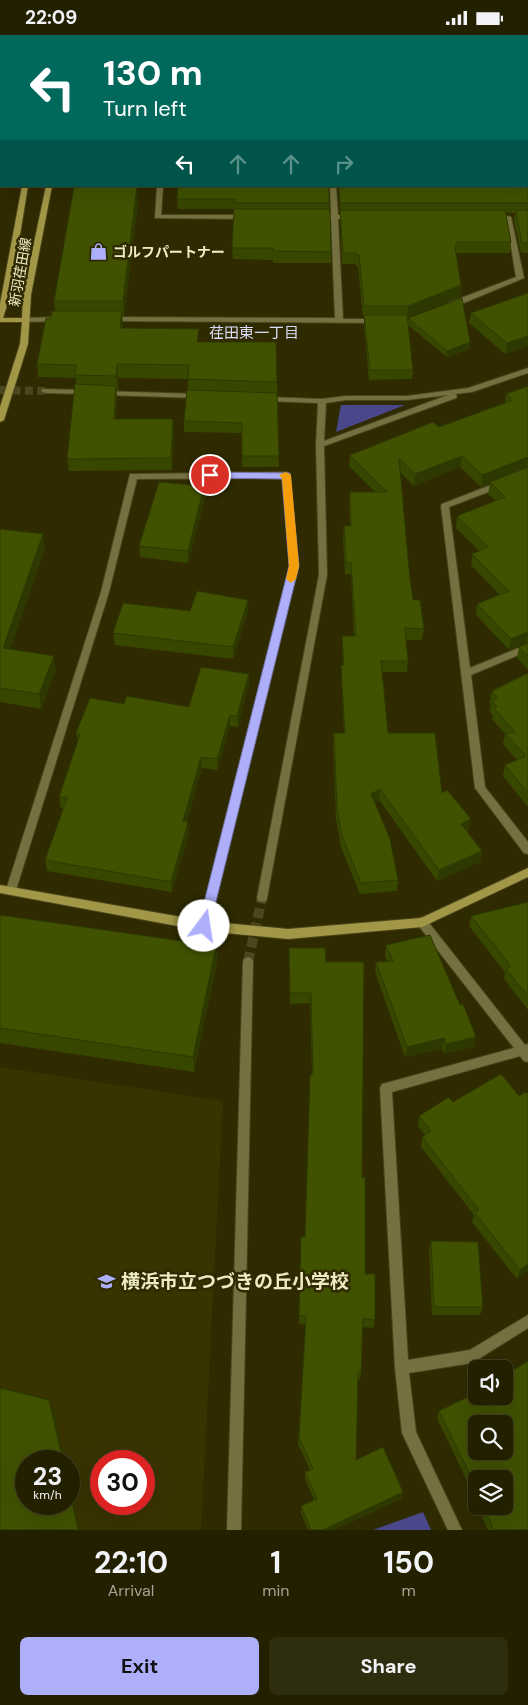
<!DOCTYPE html>
<meta charset="utf-8">
<style>
:root{--surface:#232000;--page:#2f2d0f;--text:#f1f3f6;--muted:#a3a399;--line:#403e22;--accent:#adaffb}
body{margin:0;font-family:"DM Sans","Noto Sans JP",sans-serif;background:var(--page);color:var(--text);height:100vh;display:flex;flex-direction:column;font-size:19px;white-space:nowrap}
*{box-sizing:border-box;margin:0}
p{font-size:16px;color:var(--muted)}
.icon{flex:none;width:28px;height:28px;fill:none;stroke:currentColor;stroke-width:2;stroke-linecap:round;stroke-linejoin:round}
.map{position:relative;height:1495px;overflow:hidden}
.sheet{display:flex;flex-direction:column;background:var(--surface);flex:1}
.sheet>*{flex:none}
.hud{position:absolute;left:0px;top:0px;width:529px;height:152px;box-shadow:0 5px 20px #0002,0 0 0 1px var(--line);background:#00695c;color:#fff;overflow:hidden}
.tools{position:absolute;left:468px;top:1325px;display:grid;gap:10px}
.tools a{display:grid;place-items:center;width:45px;height:45px;border-radius:8px;background:var(--surface);box-shadow:0 5px 20px #0002,0 0 0 1px var(--line);font-size:25px}
.speed{position:absolute;left:15px;top:1415px;display:flex;gap:10px;font-size:25px;font-weight:700;text-align:center}
.speed>*{display:grid;place-content:center;width:65px;height:65px;border-radius:50%;background:var(--surface);box-shadow:0 5px 20px #0002,0 0 0 1px var(--line);line-height:1}
.speed small{font-size:12px;font-weight:400}
.speed .limit{border:8px solid #d22;background:#fff;color:#111}
.pin{position:absolute;display:grid;place-items:center;width:42px;height:42px;color:#fff;margin:-21px;border:2px solid #fff;border-radius:50%;box-shadow:0 1px 5px #0007}
.me{position:absolute;width:55px;margin:-28px;rotate:14deg;stroke-linejoin:round;filter:drop-shadow(0 0 4px #0008)}
.turn{display:flex;align-items:center;gap:18px;height:105px;padding:0 20px;font-size:22px}
.turn .icon{width:65px;height:65px;stroke-width:2.5}
.turn b{display:block;font-size:35px;line-height:42px}
.lanes{display:flex;align-items:center;height:48px;padding:0 20px;background:#0003;justify-content:center;gap:25px;direction:ltr}
.lanes .off{opacity:.35}
.eta{display:flex;justify-content:space-evenly;align-items:center;height:85px;text-align:center}
.eta b{font-size:30px;font-weight:700;line-height:35px}
.cta{display:flex;gap:10px;margin-top:auto;padding:10px 20px}
.cta a{flex:1;height:58px;border-radius:8px;background:var(--accent);color:#111;font-size:20px;font-weight:700;line-height:58px;text-align:center}
.cta a+a{background:var(--page);color:var(--text)}
.status{display:flex;justify-content:space-between;align-items:center;height:35px;padding:0 25px;background:var(--surface);direction:ltr}
.status svg{height:14px;fill:currentColor}
.map>svg:first-child{display:block}
</style>
<div class="status"><b>22:09</b><svg viewBox="0 0 49 12"><path d="M0 12V9h3v3zM5 12V6h3v6zM10 12V3h3v9zM15 12V0h3v12zM26 1h20v11H26zM47 4h2v5h-2z"/></svg></div>
<div class="map">
<svg width="528" height="1495" viewBox="0 0 528 1495">
<rect width="100%" height="100%" fill="#2f2a00"/>
<path fill="#393300" fill-rule="evenodd" d="M0,1032L223,1066L201,1495H0ZM26,1426H69V1469H26ZM101,1426H144V1469H101Z"/>
<g fill="#4a488a">
<polygon points="341,370 405,370 336,397"/>
<polygon points="423,1477 431,1495 373,1495"/>
</g>
<g fill="none" stroke-linecap="round" stroke-linejoin="round">
<polyline stroke="#4c471e" stroke-width="8" stroke-dasharray="8 4.5" stroke-linecap="butt" points="0,355 45,356"/>
<polyline stroke="#4c471e" stroke-width="10" stroke-dasharray="10 5" stroke-linecap="butt" points="248,927 262,863"/>
<defs>
<g id="street">
<polygon points="157,151 163,151 161,180 247,180 250,182 247,184 155,183"/>
<polygon points="330,151 336,151 338,180 352,180 355,182 352,184 338,184 343,284 377,284 381,286 380,288 109,286 105,284 109,282 335,283 331,184 317,184 314,182 317,180 331,180"/>
<polygon points="506,181 511,182 524,243 454,272 448,272 448,268 516,242"/>
<polygon points="57,282 60,282 60,286 25,287 21,285 25,283"/>
<path d="M528,333V338L472,357L455,359L457,361L456,363L324,411L327,540L267,863L266,866L262,867L258,866L257,863L319,540L316,410L318,368L266,366L262,364L266,362L322,364L346,361H407L468,353ZM448,360L324,406L326,368L346,365H407Z"/>
<polygon points="42,354 86,355 90,357 86,359 45,358 41,356"/>
<polygon points="100,356 199,359 203,361 199,363 103,360 100,360"/>
<polygon points="286,437 290,440 298,531 208,894 204,896 200,894 199,891 290,531 282,443 137,444 109,557 16,855 15,858 11,859 7,858 6,855 101,557 130,439"/>
<polygon points="501,446 504,447 504,451 449,472 470,633 528,609 528,616 471,640 485,752 528,807 528,819 524,818 475,753 441,471 442,469"/>
<polygon points="422,882 426,884 525,1010 528,1009 528,1027 524,1026 520,1021 392,1057 408,1325 470,1315 528,1280 528,1293 472,1328 409,1338 416,1397 462,1495 448,1495 402,1398 395,1333 380,1053 382,1049 386,1048 514,1013 418,890 417,887 418,884"/>
<polygon points="248,922 252,924 253,927 241,1495 227,1495 243,927 244,924"/>
</g>
<g id="secondary">
<rect x="47" y="0" width="6" height="1"/>
<rect x="77" y="0" width="6" height="1"/>
<polygon points="22,151 28,151 10,261 3,283 22,283 23,260 46,151 52,151 31,260 28,309 4,385 0,387 0,372 20,309 22,287 0,287 0,269"/>
<polygon points="528,833 528,842 422,892 288,904 204,896 0,858 0,850 204,886 288,894 421,883"/>
</g>
</defs>
<use href="#street" stroke="#4a451c" stroke-width="2"/>
<use href="#secondary" stroke="#4a451c" stroke-width="2"/>
<use href="#street" fill="#75703f" fill-rule="evenodd"/>
<use href="#secondary" fill="#a19746" fill-rule="evenodd"/>
</g>
<g fill="#374700">
<polygon points="528,129 528,218 521,218 514,186 515,178 506,178 511,207 510,218 456,218 461,250 460,262 407,282 408,288 408,283 470,307 469,314 447,322 408,290 413,335 412,344 369,345 364,290 364,282 363,282 358,231 356,231 356,229 342,229 340,178 338,151 528,151"/>
<polygon points="178,151 329,168 331,217 331,228 273,228 273,225 233,224 232,213 235,174 178,174 177,164"/>
<polygon points="138,167 124,281 122,281 122,293 199,307 277,347 279,432 242,432 242,398 184,397 184,386 188,355 188,344 118,343 118,355 116,355 117,363 116,384 174,396 172,435 69,436 67,424 76,349 76,343 38,342 37,329 51,283 55,276 54,266"/>
<polygon points="528,258 528,311 505,319 469,288 471,278"/>
<polygon points="528,351 528,608 527,607 509,615 476,580 477,569 499,559 471,530 472,519 479,516 456,493 457,481 496,466 488,459 490,448 481,452 460,432 414,451 400,437 410,544 413,565 424,594 422,605 406,605 408,626 407,637 382,637 388,698 442,758 469,795 467,796 482,816 480,827 437,846 379,765 375,767 398,845 397,856 360,859 341,812 336,784 333,709 334,698 344,698 341,641 341,630 343,630 342,612 342,601 354,601 351,539 345,539 343,503 344,491 350,491 349,468 350,457 375,457 349,431 350,420 439,392 505,368 506,359"/>
<polygon points="204,451 205,463 188,528 140,522 139,511"/>
<polygon points="0,494 45,513 10,614 56,635 41,674 0,667"/>
<polygon points="248,565 248,576 233,624 115,610 113,598 190,576"/>
<polygon points="528,608 528,635 517,623 519,612"/>
<polygon points="528,638 528,772 503,741 505,730 517,725 503,709 505,699 492,684 493,680 490,677 491,669 490,667 492,656"/>
<polygon points="249,650 238,692 230,691 217,735 202,733 187,786 188,787 189,798 172,857 47,836 45,825 64,773 61,773 59,762 78,706 76,698 124,669 189,672"/>
<polygon points="528,867 528,975 504,944 505,937 469,891 471,881"/>
<polygon points="0,880 216,911 217,927 194,1037 0,1008"/>
<polygon points="386,910 474,1012 444,1019 442,1014 405,1022 375,937 376,927 387,926 385,921"/>
<polygon points="289,913 326,927 362,1143 365,1239 375,1285 373,1293 363,1292 361,1338 360,1345 358,1345 356,1425 403,1457 401,1464 334,1495 308,1495 301,1478 301,1471 314,1465 305,1444 305,1437 310,1435 298,1409 306,1290 299,1289 301,1210 305,1202 312,1040 310,968 290,969"/>
<polygon points="449,1062 528,1235 517,1244 472,1187 474,1180 421,1112 422,1102 425,1100 418,1091 419,1081"/>
<polygon points="431,1206 483,1272 480,1280 432,1280 429,1215"/>
<polygon points="528,1326 528,1495 488,1495 477,1471 504,1471 476,1444 476,1469 473,1463 474,1461 437,1383 439,1376 506,1344 510,1337"/>
</g>
<g fill="#2d3900">
<polygon points="1,124 1,151 0,158 0,131"/>
<polygon points="137,152 138,167 124,281 123,266"/>
<polygon points="461,250 460,262 407,282 408,271"/>
<polygon points="122,276 123,289 121,307 120,293"/>
<polygon points="528,301 528,311 505,319 507,308"/>
<polygon points="470,307 469,314 447,322 447,316"/>
<polygon points="117,329 118,343 118,355 116,341"/>
<polygon points="116,351 117,363 115,396 114,384"/>
<polygon points="173,384 174,396 172,435 171,423"/>
<polygon points="462,421 460,432 414,451 415,439"/>
<polygon points="528,422 527,433 481,452 482,440"/>
<polygon points="204,451 205,463 188,528 188,516"/>
<polygon points="43,499 45,513 6,628 3,613"/>
<polygon points="248,565 248,576 233,624 233,612"/>
<polygon points="528,597 527,607 509,615 511,604"/>
<polygon points="54,621 56,635 41,674 39,659"/>
<polygon points="249,639 249,650 238,692 237,681"/>
<polygon points="230,680 230,691 217,735 217,724"/>
<polygon points="201,722 202,733 184,797 183,786"/>
<polygon points="380,754 379,765 370,769 371,759"/>
<polygon points="471,784 469,795 459,799 461,789"/>
<polygon points="188,787 189,798 172,857 171,847"/>
<polygon points="482,816 480,827 437,846 439,835"/>
<polygon points="216,911 217,927 194,1037 193,1022"/>
<polygon points="476,1002 474,1012 444,1019 446,1009"/>
<polygon points="444,1003 442,1014 405,1022 407,1012"/>
<polygon points="528,1229 528,1235 517,1244 520,1235"/>
<polygon points="49,1365 53,1374 65,1426 63,1426"/>
<polygon points="69,1445 80,1495 78,1495 69,1452"/>
<polygon points="403,1457 401,1464 334,1495 323,1495"/>
</g>
<g fill="#405200" stroke="#2d3900" fill-rule="evenodd">
<polygon points="0,0 26,0 25,1 1,1 1,124 0,131"/>
<polygon points="111,0 309,0 309,1 110,1"/>
<polygon points="471,0 528,0 528,74 528,1 471,1"/>
<polygon points="528,129 528,168 340,168 339,151 528,151"/>
<polygon points="178,151 329,151 329,168 235,168 235,164 177,164"/>
<polygon points="74,152 137,152 123,266 54,266"/>
<polygon points="234,174 330,174 331,217 273,216 273,213 232,213"/>
<polygon points="340,175 505,175 511,207 456,207 456,212 455,212 461,250 408,271 364,271 359,220 357,220 356,218 343,218"/>
<polygon points="528,175 528,208 522,208 516,176"/>
<polygon points="528,258 528,301 507,308 471,278"/>
<polygon points="462,263 470,307 447,316 408,283"/>
<polygon points="52,276 122,276 120,293 199,294 197,307 276,307 277,347 188,344 189,330 117,329 116,341 75,340 76,330 37,329 46,283 51,283"/>
<polygon points="364,280 407,280 413,335 370,335"/>
<polygon points="75,349 116,351 114,384 173,384 171,423 67,424"/>
<polygon points="528,351 528,422 482,440 462,421 415,439 399,423 410,544 413,565 420,565 424,594 405,593 408,626 381,626 388,698 435,698 442,758 447,755 471,784 461,789 482,816 439,835 380,754 371,759 390,804 398,845 361,848 342,801 337,773 334,698 345,698 341,630 344,630 342,601 356,601 351,528 346,528 344,491 351,491 350,457 387,457 350,420 433,387 439,392 513,365 506,359"/>
<polygon points="187,355 277,358 279,421 242,421 242,388 184,386"/>
<polygon points="528,432 528,597 511,604 477,569 509,556 472,519 488,512 457,481 505,462 490,447"/>
<polygon points="159,447 204,451 188,516 139,511"/>
<polygon points="0,494 43,499 3,613 54,621 39,659 0,653"/>
<polygon points="197,556 248,565 233,612 113,598 123,568 190,576"/>
<polygon points="528,608 528,621 519,612"/>
<polygon points="201,632 249,639 237,681 230,680 217,724 201,722 183,786 188,787 171,847 45,825 67,763 59,762 80,699 76,698 90,663 124,669 127,661 189,672"/>
<polygon points="528,638 528,758 505,730 526,721 505,698 516,698 494,673 497,671 492,666 497,663 492,656"/>
<polygon points="528,867 528,961 506,934 511,931 471,881"/>
<polygon points="0,880 216,911 193,1022 0,993"/>
<polygon points="430,900 460,970 463,969 476,1002 446,1009 444,1003 407,1012 376,927 393,926 386,910"/>
<polygon points="289,913 325,913 326,927 364,927 362,1143 365,1142 365,1239 375,1239 375,1285 363,1284 361,1338 358,1337 356,1425 383,1412 403,1457 323,1495 311,1495 301,1471 317,1464 305,1437 313,1434 299,1402 306,1281 299,1281 301,1202 305,1202 310,1040 313,1040 311,958 290,958"/>
<polygon points="501,1039 519,1061 526,1057 528,1059 528,1229 520,1235 475,1178 479,1175 422,1102 431,1096 419,1081 449,1062 453,1067"/>
<polygon points="431,1206 478,1207 483,1272 434,1272"/>
<path d="M528,1326V1495H494L483,1471H504V1444H476V1452L439,1376L476,1358V1361H504V1345L512,1341L510,1337ZM476,1389H504V1416H476Z"/>
<polygon points="0,1353 49,1365 63,1426 26,1426 26,1469 69,1469 69,1452 78,1495 0,1495"/>
</g>
<polygon fill="#adaffb" stroke="#7072a3" points="210,437 290,438 299,531 210,891 208,894 204,896 199,894 198,891 289,531 282,444 206,443 205,440"/>
<polygon fill="#f59e0b" points="286,437 291,440 299,531 296,544 291,548 286,544 289,531 282,443 279,440"/>
<defs>
<symbol id="shop-bare" viewBox="-9 -9 18 18"><path d="M-5-2.5h2.3a2.7 3.5 0 0 1 5.4 0H5L5.5 6h-11ZM-1.5-2.5h3a1.5 2.3 0 0 0-3 0Z" fill="#adaffb" stroke="#2f2a00" stroke-width="2.5" paint-order="stroke"/></symbol>
<symbol id="school-bare" viewBox="-9 -9 18 18"><path d="M0-5L7-2L0 1L-7-2ZM-4 1L0 2.5L4 1V4Q0 6-4 4Z" fill="#adaffb" stroke="#2f2a00" stroke-width="2.5" paint-order="stroke"/></symbol>
</defs>
<g fill-rule="evenodd">
<use href="#shop-bare" x="86" y="204" width="25" height="25"/>
<use href="#school-bare" x="94" y="1234" width="25" height="25"/>
</g>
<g text-anchor="middle" stroke-width="5" stroke-linejoin="round" paint-order="stroke">
<g font-size="14" font-weight="bold" fill="#efebc5" stroke="#2f2a00" text-anchor="start">
<text x="113" y="222">ゴルフパートナー</text>
</g>
<g font-size="14" fill="#efebc5" stroke="#2f2a00">
<text transform="translate(20 237) rotate(-80)" y="5">新羽荏田線</text>
</g>
<g font-size="15" fill="#dadcf9" stroke="#2f2a00">
<text x="254" y="303">荏田東一丁目</text>
</g>
<g font-size="19" font-weight="bold" fill="#efebc5" stroke="#2f2a00" text-anchor="start">
<text x="121" y="1253">横浜市立つづきの丘小学校</text>
</g>
</g>
</svg>
<div class="tools">
<a><svg class="icon" aria-label="sound" viewBox="0 0 24 24"><path d="M4 9h4l5-4v14l-5-4H4zM17 9q2 3 0 6"/></svg></a>
<a><svg class="icon" aria-label="search" viewBox="0 0 24 24"><circle cx="10" cy="10" r="6"/><path d="M15 15l6 6"/></svg></a>
<a><svg class="icon" aria-label="layers" viewBox="0 0 24 24"><path d="M12 4l9 5-9 5-9-5zM3 14l9 5 9-5"/></svg></a>
</div>
<div class="speed"><div>23<small>km/h</small></div><div class="limit">30</div></div>
<div class="pin" style="left:210px;top:440px;background:#d93025"><svg class="icon" aria-label="arrive" viewBox="0 0 24 24"><path d="M6 21V4h12l-3 4 3 4H6"/></svg></div>
<svg class="me" style="left:204px;top:891px" viewBox="-20 -20 40 40"><circle r="19" fill="#fff"/><path d="M0-13L10 11 0 6-10 11z" fill="#adaffb"/></svg>
<div class="hud">
<div class="turn"><svg class="icon" aria-label="left" viewBox="0 0 24 24"><path d="M17 20v-9H6M10 6l-5 5 5 5"/></svg><div><b>130 m</b>Turn left</div></div>
<div class="lanes"><svg class="icon" aria-label="left" viewBox="0 0 24 24"><path d="M17 20v-9H6M10 6l-5 5 5 5"/></svg><svg class="icon off" aria-label="ahead" viewBox="0 0 24 24"><path d="M12 20V5M6 11l6-6 6 6"/></svg><svg class="icon off" aria-label="ahead" viewBox="0 0 24 24"><path d="M12 20V5M6 11l6-6 6 6"/></svg><svg class="icon off" aria-label="right" viewBox="0 0 24 24"><path d="M7 20v-9h11M14 6l5 5-5 5"/></svg></div>
</div>
</div>
<section class="sheet">
<div class="eta">
<div><b>22:10</b><p>Arrival</p></div>
<div><b>1</b><p>min</p></div>
<div><b>150</b><p>m</p></div>
</div>
<div class="cta"><a>Exit</a><a>Share</a></div>
</section>
